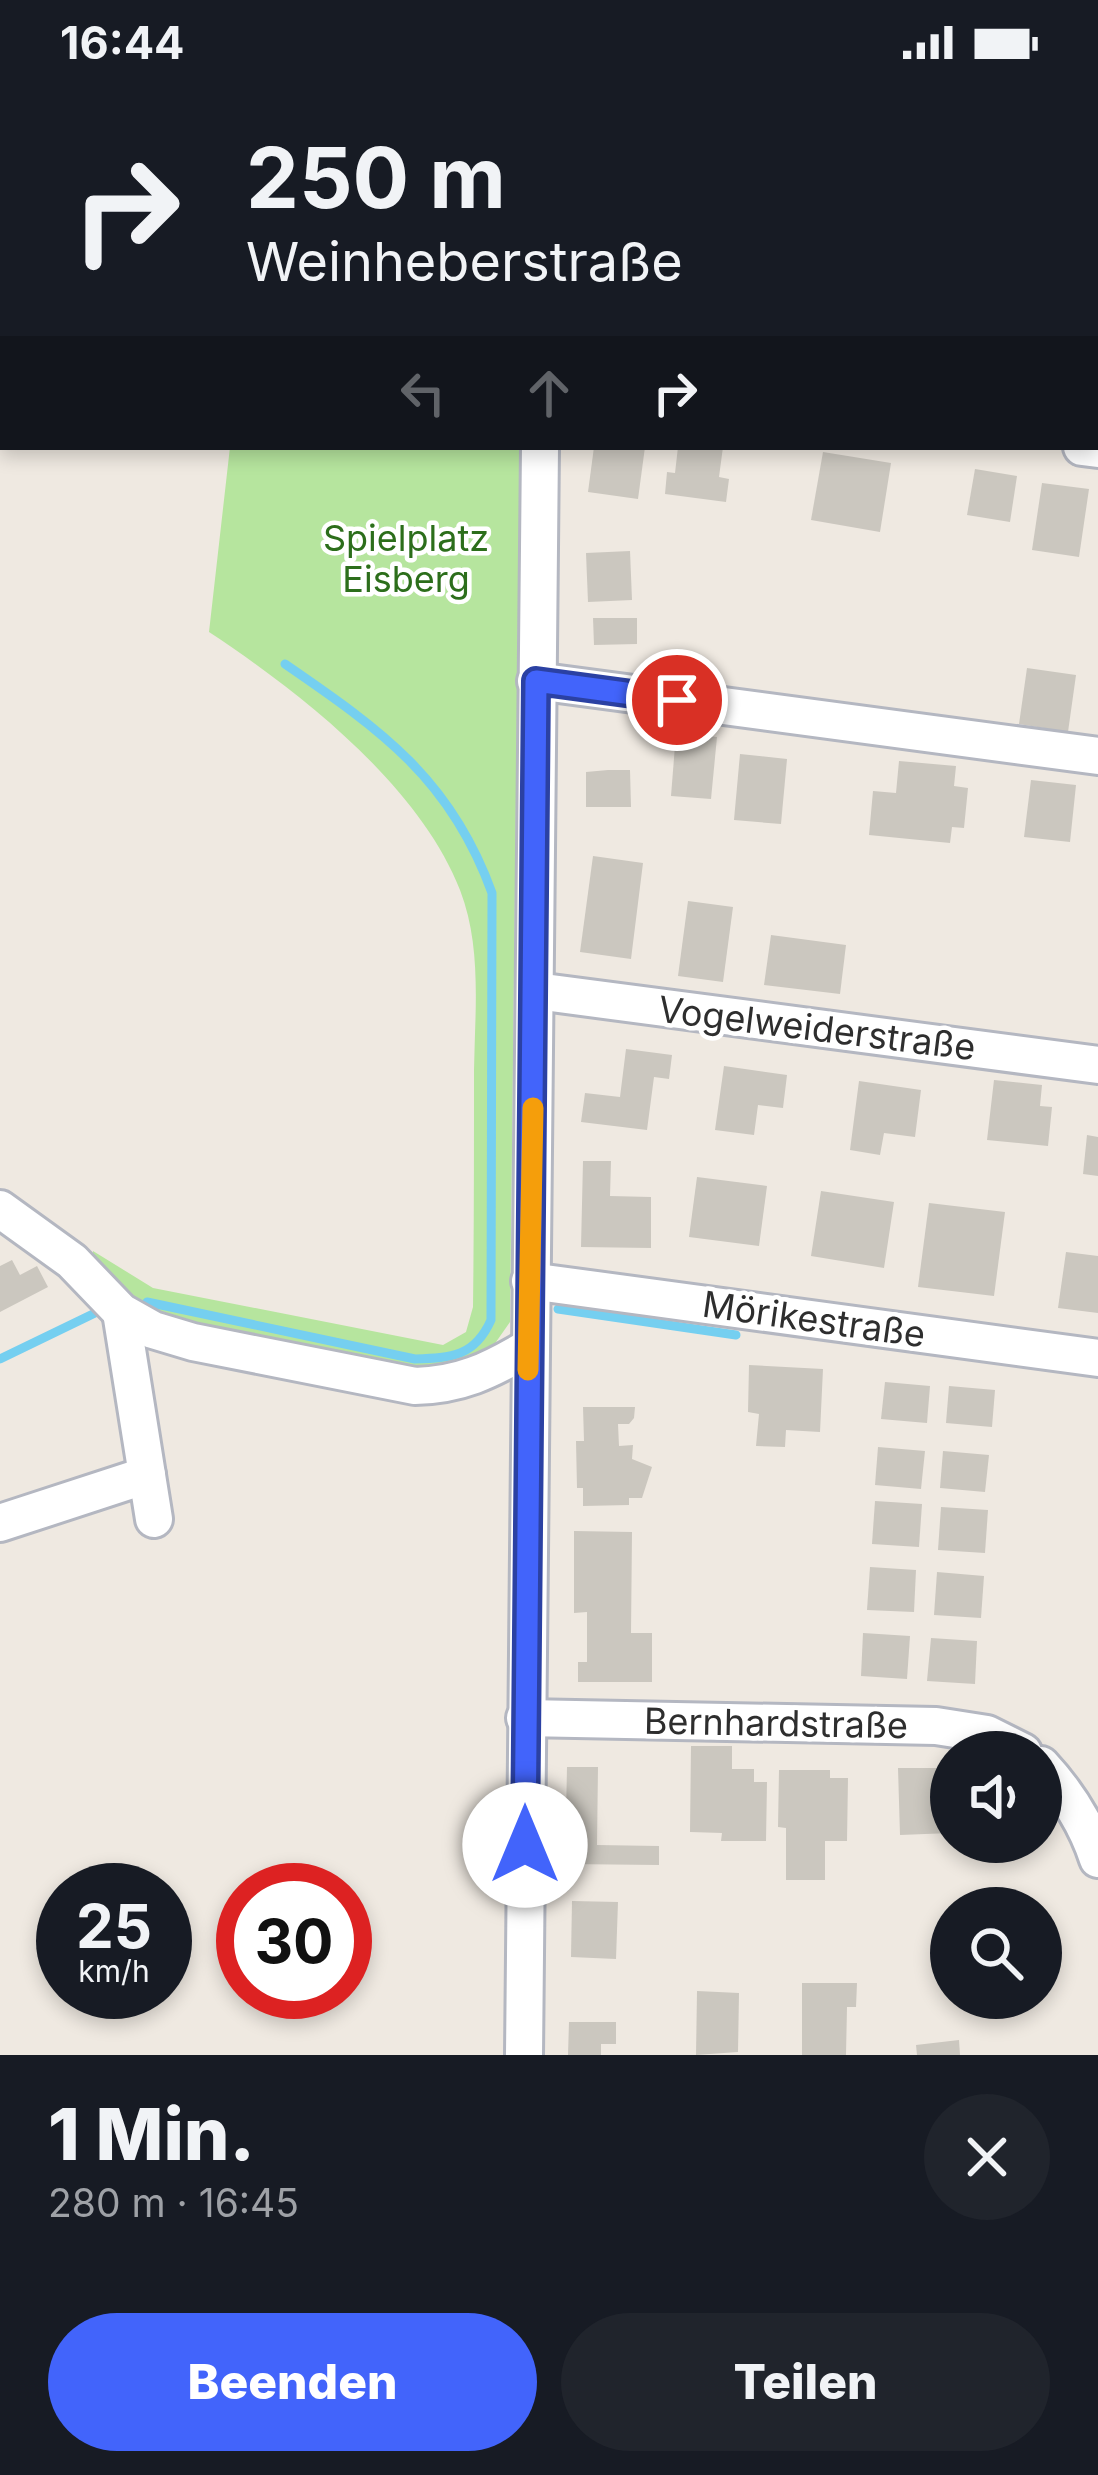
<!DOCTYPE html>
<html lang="de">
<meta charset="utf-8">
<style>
:root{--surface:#171b24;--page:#20242c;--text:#f1f3f6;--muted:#9ea1a6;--accent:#4264fb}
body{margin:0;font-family:Inter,sans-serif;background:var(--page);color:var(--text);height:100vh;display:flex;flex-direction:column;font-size:45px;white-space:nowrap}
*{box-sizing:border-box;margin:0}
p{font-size:39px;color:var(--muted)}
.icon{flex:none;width:66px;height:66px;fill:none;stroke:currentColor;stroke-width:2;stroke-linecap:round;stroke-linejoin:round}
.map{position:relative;height:1971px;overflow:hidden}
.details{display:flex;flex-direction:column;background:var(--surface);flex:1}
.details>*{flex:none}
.guide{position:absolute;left:0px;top:0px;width:1098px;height:366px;box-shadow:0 6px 18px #0003;background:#171b24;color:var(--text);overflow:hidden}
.fabs{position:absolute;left:930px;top:1647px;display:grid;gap:24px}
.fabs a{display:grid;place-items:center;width:132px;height:132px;border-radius:50%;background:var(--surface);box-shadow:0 6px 18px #0003;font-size:60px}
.speed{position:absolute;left:36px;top:1779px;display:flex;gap:24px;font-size:60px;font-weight:700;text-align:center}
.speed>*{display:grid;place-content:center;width:156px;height:156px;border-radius:50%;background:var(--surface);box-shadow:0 6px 18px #0003;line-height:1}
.speed small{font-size:30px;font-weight:400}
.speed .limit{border:18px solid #d22;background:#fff;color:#111}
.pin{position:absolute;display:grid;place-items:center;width:102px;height:102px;color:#fff;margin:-51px;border:6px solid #fff;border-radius:50%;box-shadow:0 3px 12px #0007}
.me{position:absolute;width:132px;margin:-66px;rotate:0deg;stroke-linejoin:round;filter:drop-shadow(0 0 9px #0008)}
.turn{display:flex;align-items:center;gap:42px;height:252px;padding:0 48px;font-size:54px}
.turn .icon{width:156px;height:156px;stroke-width:2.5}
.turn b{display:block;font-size:84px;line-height:102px}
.lanes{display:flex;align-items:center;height:114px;padding:0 48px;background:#0003;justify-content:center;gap:60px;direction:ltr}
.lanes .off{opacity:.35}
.round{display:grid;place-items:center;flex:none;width:126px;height:126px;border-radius:63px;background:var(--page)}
.head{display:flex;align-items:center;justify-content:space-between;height:204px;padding:0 48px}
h1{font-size:72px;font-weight:800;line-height:90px}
.cta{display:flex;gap:24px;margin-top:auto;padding:24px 48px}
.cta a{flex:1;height:138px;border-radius:72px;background:var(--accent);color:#fff;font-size:48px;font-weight:800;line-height:138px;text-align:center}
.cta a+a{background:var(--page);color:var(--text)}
.status{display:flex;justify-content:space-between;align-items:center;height:84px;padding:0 60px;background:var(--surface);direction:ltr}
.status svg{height:33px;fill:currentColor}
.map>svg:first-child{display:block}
</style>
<div class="status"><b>16:44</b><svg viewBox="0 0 49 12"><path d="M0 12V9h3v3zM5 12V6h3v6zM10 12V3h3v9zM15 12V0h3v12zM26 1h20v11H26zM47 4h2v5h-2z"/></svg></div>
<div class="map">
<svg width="1098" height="1971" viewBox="0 0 1098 1971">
<rect width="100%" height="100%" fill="#efe9e1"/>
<path fill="#b6e59e" d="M230,363H520L510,1238L489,1268L446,1291L158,1237L92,1185L93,1167L153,1204L443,1261L466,1248L473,1223C474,1144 474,1065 474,986C475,926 482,863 460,806C419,701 300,608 209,548Z"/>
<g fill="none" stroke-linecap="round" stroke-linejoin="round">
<g stroke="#75cff0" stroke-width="9">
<path d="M147,1218L415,1275C452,1274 475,1272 491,1236L492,809C451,695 381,646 285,580"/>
<polyline points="558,1225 736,1251"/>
<polyline points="0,1275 95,1229"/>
</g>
</g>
<g fill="#cbc7bf">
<polygon points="594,363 645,363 638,415 588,408"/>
<polygon points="678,363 723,363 719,393 729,395 726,418 665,410 667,388 675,389"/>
<polygon points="823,368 891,379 880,448 811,436"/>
<polygon points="975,385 1017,392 1010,438 967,431"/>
<polygon points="1042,399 1089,405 1079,473 1032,466"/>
<polygon points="630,467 632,516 588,518 586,469"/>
<polygon points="593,534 637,534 637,560 594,561"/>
<polygon points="1027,584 1076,591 1068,648 1019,640"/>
<polygon points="676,649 717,653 711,715 671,712"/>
<polygon points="740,670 787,675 781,740 734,736"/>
<polygon points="899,677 956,682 954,702 968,704 964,744 952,743 950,759 869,751 873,707 896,709"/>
<polygon points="608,686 630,686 631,723 586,723 586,688"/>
<polygon points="1031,696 1076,701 1070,758 1024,753"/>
<polygon points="593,772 643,779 631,875 580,868"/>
<polygon points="688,817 733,823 723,898 678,892"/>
<polygon points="771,851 846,861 840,910 764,901"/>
<polygon points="626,965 672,971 669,995 654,993 647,1046 581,1038 585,1009 620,1013"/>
<polygon points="724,982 787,991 783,1024 758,1021 754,1051 715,1046"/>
<polygon points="994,996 1042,1001 1040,1022 1052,1023 1048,1062 987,1056"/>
<polygon points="859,997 921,1006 915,1053 884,1049 880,1071 850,1066"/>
<polygon points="1087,1051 1098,1053 1098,1092 1083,1090"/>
<polygon points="583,1077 611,1077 610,1112 651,1113 651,1164 581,1163"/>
<polygon points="697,1093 767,1102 759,1162 689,1153"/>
<polygon points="821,1107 894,1118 884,1184 811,1172"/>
<polygon points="929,1119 1005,1128 994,1212 918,1203"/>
<polygon points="1066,1168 1098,1172 1098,1229 1058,1224"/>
<polygon points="12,1176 20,1191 37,1182 48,1203 0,1228 0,1182"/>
<polygon points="749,1281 823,1285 820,1348 786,1346 785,1363 756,1362 759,1330 748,1328"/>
<polygon points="885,1298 930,1302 927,1339 881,1335"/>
<polygon points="949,1302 995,1306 992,1343 946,1339"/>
<polygon points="583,1323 635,1323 634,1334 629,1340 618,1340 619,1362 633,1361 632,1375 652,1383 642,1414 629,1414 629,1421 583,1422 583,1404 577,1404 576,1357 584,1357"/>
<polygon points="878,1363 925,1367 921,1405 875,1401"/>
<polygon points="943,1367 989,1371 985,1408 940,1404"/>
<polygon points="875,1417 922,1420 919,1463 872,1460"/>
<polygon points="941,1423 988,1426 985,1469 938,1466"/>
<polygon points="574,1447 632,1448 631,1549 652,1549 652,1598 578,1598 578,1578 587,1578 587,1528 574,1529"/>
<polygon points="870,1483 916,1486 914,1528 867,1526"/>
<polygon points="937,1488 984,1492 981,1534 934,1531"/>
<polygon points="863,1549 910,1552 907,1595 861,1592"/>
<polygon points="931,1554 977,1557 975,1600 927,1597"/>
<polygon points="691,1662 732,1662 732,1685 754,1685 754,1698 767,1698 766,1757 721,1757 722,1749 690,1748"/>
<polygon points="567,1683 598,1683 597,1761 659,1762 659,1781 565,1780"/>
<polygon points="898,1684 951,1684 951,1749 900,1751"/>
<polygon points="779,1686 830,1686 830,1694 848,1694 847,1757 825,1757 825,1796 786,1796 786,1744 778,1743"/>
<polygon points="572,1817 618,1818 616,1875 571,1873"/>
<polygon points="802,1899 857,1899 856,1923 847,1923 846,1971 802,1971"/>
<polygon points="697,1907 739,1909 738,1968 696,1971"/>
<polygon points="569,1938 616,1938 616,1960 601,1960 601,1971 568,1971"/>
<polygon points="959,1956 960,1971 917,1971 916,1961"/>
</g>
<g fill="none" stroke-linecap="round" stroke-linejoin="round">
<defs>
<g id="minor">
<polyline points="0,219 3,220"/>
<polyline points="1082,363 1098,365"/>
<polyline points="536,597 1098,672"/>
<polyline points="536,907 1098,981"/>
<path d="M0,1125L72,1177L121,1228L153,1246L193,1258L415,1302C460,1301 489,1287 528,1264"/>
<polyline points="530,1197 1098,1274"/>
<polyline points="121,1228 154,1435"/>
<polyline points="0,1439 147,1391"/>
<polyline points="525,1634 936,1642 987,1650 1023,1668"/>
<path d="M1041,1681C1067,1709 1086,1738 1098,1775"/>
<polyline points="524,1971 540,363"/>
</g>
<g id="tertiary">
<polyline points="524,0 529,3"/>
<polyline points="809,0 830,3"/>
<polyline points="569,3 574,0"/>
<polyline points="1095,41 1098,41"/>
</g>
</defs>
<use href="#minor" stroke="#b4b7c1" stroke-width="42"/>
<use href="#tertiary" stroke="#b4b7c1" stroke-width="51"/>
<use href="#minor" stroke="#fff" stroke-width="36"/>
<use href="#tertiary" stroke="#fff" stroke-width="45"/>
</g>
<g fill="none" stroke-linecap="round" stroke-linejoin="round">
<defs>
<polyline id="route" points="525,1761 536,597 677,616"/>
</defs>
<use href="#route" stroke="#2b41a3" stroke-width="30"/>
<use href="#route" stroke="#4264fb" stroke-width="21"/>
<polyline stroke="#f59e0b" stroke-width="21" points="528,1286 533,1024"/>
</g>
<g text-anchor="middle" stroke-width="9" stroke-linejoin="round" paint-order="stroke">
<g font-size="36" fill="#2c6e1b" stroke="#fff">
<text x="406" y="467">Spielplatz<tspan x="406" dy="41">Eisberg</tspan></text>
</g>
<g font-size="36" fill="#2e2e2e" stroke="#fff">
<text transform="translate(817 944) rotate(7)" y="13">Vogelweiderstraße</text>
<text transform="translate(814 1235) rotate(8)" y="13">Mörikestraße</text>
<text transform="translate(776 1639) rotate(1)" y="13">Bernhardstraße</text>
</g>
</g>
</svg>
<div class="fabs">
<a><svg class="icon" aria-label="sound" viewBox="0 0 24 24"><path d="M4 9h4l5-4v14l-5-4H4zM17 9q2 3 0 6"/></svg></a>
<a><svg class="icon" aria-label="search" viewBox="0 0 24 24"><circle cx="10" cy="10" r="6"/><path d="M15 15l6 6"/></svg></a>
</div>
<div class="speed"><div>25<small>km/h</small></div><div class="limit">30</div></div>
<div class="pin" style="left:677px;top:616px;background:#d93025"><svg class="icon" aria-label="arrive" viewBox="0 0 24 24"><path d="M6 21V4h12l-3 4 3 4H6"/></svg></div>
<svg class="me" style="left:525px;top:1761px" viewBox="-20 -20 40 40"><circle r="19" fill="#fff"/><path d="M0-13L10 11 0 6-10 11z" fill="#4264fb"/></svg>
<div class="guide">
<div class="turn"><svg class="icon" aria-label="right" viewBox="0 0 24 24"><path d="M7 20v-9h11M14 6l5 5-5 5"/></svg><div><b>250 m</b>Weinheberstraße</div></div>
<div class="lanes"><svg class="icon off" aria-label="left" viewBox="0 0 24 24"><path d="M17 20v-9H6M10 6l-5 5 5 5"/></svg><svg class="icon off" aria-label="ahead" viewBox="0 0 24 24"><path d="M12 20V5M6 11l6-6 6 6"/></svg><svg class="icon" aria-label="right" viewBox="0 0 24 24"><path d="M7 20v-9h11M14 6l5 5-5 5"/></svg></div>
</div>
</div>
<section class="details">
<div class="head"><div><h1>1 Min.</h1><p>280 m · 16:45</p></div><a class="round"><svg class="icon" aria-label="close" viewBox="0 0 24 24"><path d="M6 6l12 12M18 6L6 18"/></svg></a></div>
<div class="cta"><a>Beenden</a><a>Teilen</a></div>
</section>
